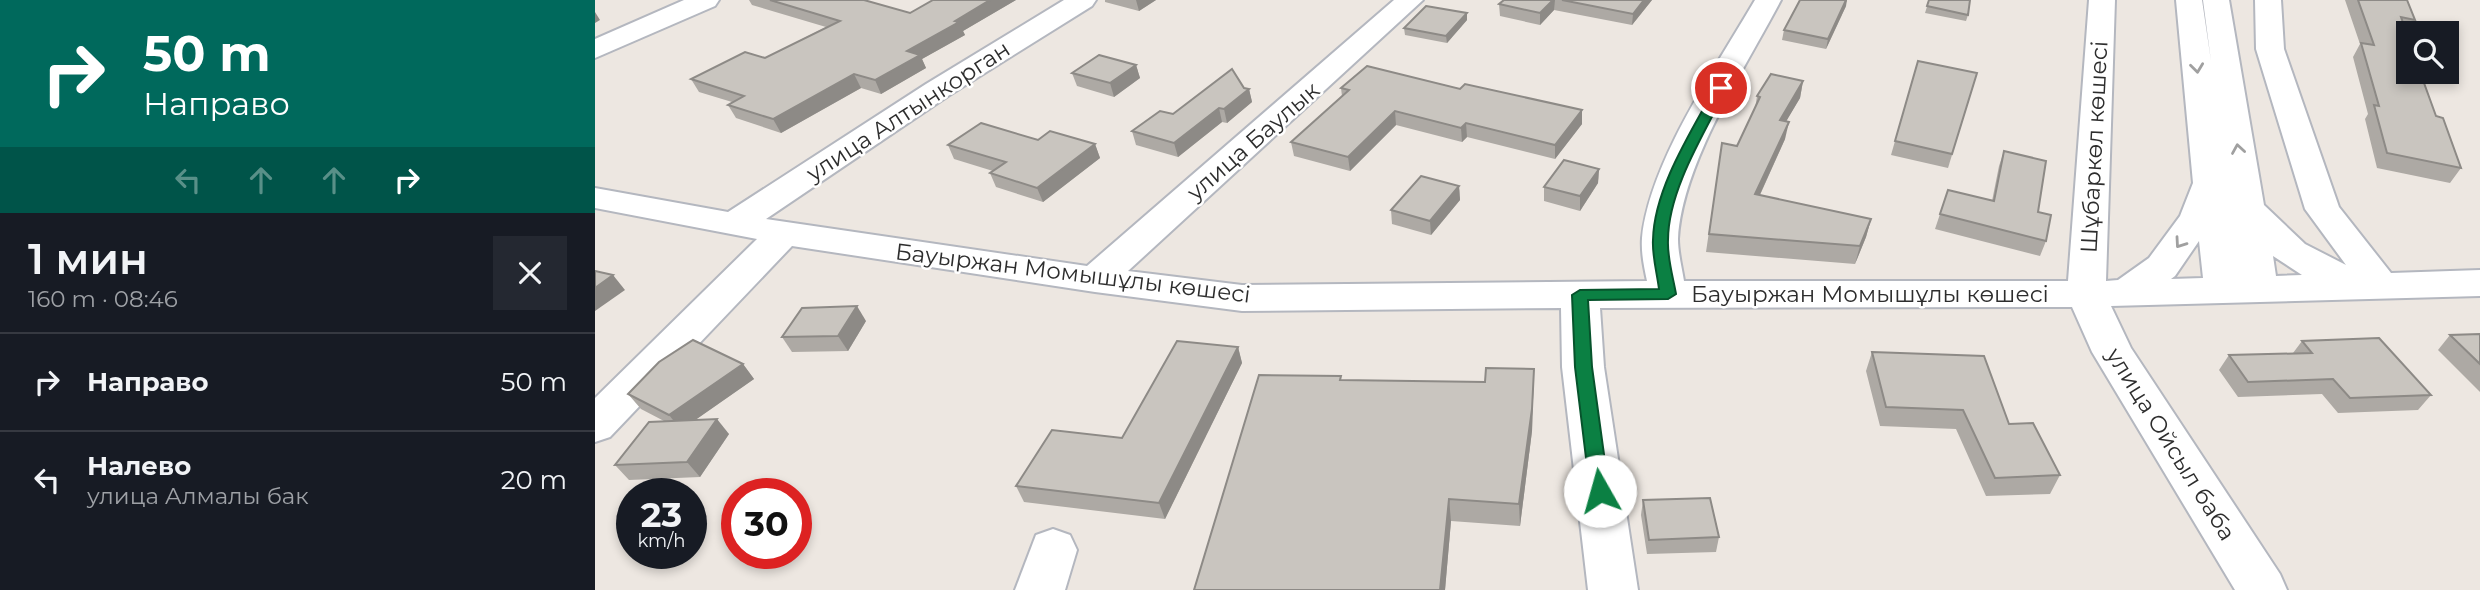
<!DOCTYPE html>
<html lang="ru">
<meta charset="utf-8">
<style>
:root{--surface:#171b24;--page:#242831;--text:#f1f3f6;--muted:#9ea1a6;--line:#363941}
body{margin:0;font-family:Montserrat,sans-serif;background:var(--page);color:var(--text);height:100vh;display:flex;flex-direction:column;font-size:26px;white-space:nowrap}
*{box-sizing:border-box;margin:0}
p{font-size:23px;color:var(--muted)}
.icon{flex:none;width:38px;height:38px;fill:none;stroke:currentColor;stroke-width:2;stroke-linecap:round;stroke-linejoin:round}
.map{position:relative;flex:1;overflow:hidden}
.side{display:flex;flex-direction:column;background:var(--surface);width:595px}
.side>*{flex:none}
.hud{background:#00695c;color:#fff;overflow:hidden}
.buttons{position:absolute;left:1801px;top:21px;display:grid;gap:14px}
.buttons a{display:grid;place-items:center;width:63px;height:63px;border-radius:0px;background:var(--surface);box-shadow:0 4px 10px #0003;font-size:35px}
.speed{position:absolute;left:21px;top:478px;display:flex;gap:14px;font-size:35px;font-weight:700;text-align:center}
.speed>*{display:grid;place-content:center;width:91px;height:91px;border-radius:50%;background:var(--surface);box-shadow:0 4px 10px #0003;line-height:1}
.speed small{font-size:18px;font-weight:400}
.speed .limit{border:10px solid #d22;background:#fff;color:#111}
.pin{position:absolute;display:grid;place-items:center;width:60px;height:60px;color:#fff;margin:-30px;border:4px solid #fff;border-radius:50%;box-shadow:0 2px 7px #0007}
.me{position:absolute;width:77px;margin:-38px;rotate:353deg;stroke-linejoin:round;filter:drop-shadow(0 0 5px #0008)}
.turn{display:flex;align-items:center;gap:24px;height:147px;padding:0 28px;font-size:32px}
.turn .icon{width:91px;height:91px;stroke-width:2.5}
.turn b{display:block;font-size:49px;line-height:60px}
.lanes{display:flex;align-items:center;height:66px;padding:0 28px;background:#0003;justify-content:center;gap:35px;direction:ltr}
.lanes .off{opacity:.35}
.round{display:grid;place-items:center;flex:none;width:74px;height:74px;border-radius:0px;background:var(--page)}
.headline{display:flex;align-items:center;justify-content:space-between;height:119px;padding:0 28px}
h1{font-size:42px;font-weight:600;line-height:52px}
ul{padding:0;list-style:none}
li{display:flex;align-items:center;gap:21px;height:98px;padding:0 28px;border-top:2px solid var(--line)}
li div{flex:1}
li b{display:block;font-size:26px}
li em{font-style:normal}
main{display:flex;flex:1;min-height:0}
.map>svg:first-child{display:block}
</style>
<main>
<section class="side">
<div class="hud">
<div class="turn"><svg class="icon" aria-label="right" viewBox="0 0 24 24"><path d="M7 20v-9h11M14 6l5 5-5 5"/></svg><div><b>50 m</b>Направо</div></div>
<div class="lanes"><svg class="icon off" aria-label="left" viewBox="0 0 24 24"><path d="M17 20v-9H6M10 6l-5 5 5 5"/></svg><svg class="icon off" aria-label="ahead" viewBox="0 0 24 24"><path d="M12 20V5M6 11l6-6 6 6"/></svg><svg class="icon off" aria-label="ahead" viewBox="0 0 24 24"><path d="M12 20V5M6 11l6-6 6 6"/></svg><svg class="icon" aria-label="right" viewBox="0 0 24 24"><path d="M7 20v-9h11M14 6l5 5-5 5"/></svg></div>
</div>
<div class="headline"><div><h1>1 мин</h1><p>160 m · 08:46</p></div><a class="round"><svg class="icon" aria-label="close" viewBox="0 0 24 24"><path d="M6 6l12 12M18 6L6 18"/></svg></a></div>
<ul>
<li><svg class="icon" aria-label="right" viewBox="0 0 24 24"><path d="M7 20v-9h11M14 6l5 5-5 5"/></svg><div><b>Направо</b></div><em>50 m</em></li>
<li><svg class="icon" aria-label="left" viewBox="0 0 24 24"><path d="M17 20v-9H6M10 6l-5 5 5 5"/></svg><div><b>Налево</b><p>улица Алмалы бак</p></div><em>20 m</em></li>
</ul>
</section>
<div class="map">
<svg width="1885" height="590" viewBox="0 0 1885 590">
<rect width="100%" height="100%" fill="#ede7e1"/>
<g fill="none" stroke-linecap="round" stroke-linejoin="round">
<defs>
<g id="minor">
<polygon points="89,0 124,0 120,6 0,58 0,39"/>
<path d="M469,0H501L497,6L353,96L171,219L492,266L799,0H828L533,271L647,285L1052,281C1049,267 1046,253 1047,238C1055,161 1121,67 1160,0H1186C1151,67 1087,163 1083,239C1083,253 1087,268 1089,281H1473L1494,0H1520L1511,281L1523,280L1554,258L1585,216L1598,183L1581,0H1607L1616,61L1608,0H1634L1669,205L1710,244L1751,265L1710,209L1661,49L1660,0H1686L1689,49L1744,207L1796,273L1885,270V296L1516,306L1536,348L1685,574L1692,590H1640L1497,352L1477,307L1005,308L1009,367L1043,590H993L967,367L966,308L647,311L500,292L197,246L15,437L0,442V398L162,239L0,208V188L133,212L331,84ZM1604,241L1608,278L1576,279L1580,276ZM1678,256L1707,275L1681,276Z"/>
<polygon points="458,529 475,535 482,550 470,590 420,590 441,535"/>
</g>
</defs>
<use href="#minor" stroke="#b4b7bf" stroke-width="4"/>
<use href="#minor" fill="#fff" fill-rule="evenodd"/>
</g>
<g fill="#ada9a4">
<polygon points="154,0 269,0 315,13 421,0 368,31 370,35 327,59 331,68 286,94 266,88 186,133 141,118 133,105 137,102 104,92 96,79 170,58 231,27 157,5"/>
<polygon points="510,0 561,0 544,11 510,2"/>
<polygon points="909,0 1057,0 1037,25 959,10 945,25 905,16 904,4"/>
<polygon points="1334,0 1373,15 1371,21 1330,13"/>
<polygon points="1750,0 1812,0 1820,20 1812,33 1841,116 1866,168 1855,183 1782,168 1770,119 1773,114 1758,57 1765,44"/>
<polygon points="1251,6 1231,49 1187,40 1189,30"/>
<polygon points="872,20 852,43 810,35 809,28"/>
<polygon points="1323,61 1382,73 1353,168 1296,155"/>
<polygon points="541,65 545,78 519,97 482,86 477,73"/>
<polygon points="1208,81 1205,98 1191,121 1190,139 1165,195 1276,219 1271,237 1260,264 1111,252 1127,143 1142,146 1160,109 1162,96"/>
<polygon points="649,88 654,89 657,102 632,123 627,122 583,157 541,145 537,131 578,114"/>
<polygon points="746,88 987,124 960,159 872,137 867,142 801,125 755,171 699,156 696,142 747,96"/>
<polygon points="500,144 505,158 448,202 401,187 395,173 398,171 359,159 353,145"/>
<polygon points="1409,151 1443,212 1451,241 1445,256 1340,229 1353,190 1397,201 1404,166"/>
<polygon points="1004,169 1003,183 985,211 949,201 949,187"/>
<polygon points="864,186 865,200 836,235 797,224 796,210"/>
<polygon points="271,321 253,351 197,352 187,337"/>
<polygon points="1885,334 1885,392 1843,350 1855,335"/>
<polygon points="1707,341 1836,395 1823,410 1743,413 1727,394 1643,397 1624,370 1634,355 1698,353"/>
<polygon points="643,347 647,363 570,519 429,502 421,486 527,438"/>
<polygon points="1277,352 1414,424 1465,475 1455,494 1391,496 1361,429 1285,426 1271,371"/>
<polygon points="148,364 159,379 100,420 134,434 105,477 34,480 20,465 69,421 46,409 33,394"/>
<polygon points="939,369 937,431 925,526 856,521 850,590 599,590 747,380 890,382"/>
<polygon points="1048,500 1124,537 1121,552 1052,554 1046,515"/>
</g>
<g fill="#8d8a86">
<polygon points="395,0 421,0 368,31 370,35 327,59 331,68 286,94 280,80 312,51 360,21"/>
<polygon points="541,0 561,0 544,11"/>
<polygon points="958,0 960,0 959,10 945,25 945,13"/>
<polygon points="1049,0 1057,0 1037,25 1038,14"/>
<polygon points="1251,0 1252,0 1251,6 1231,49 1233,39"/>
<polygon points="0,12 5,20 0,23"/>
<polygon points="872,13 872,20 852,43 851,36"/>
<polygon points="541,65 545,78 519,97 515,83"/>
<polygon points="259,74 266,88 186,133 178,119"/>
<polygon points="1208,81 1205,98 1182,137 1185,120"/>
<polygon points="654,89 657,102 632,123 629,109"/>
<polygon points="624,108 627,122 583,157 579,143"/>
<polygon points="987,110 987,124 960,159 960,145"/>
<polygon points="800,111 801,125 755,171 753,157"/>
<polygon points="1194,122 1190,139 1157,212 1160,194"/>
<polygon points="871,123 872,137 867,142 866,128"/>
<polygon points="500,144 505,158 448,202 442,188"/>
<polygon points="1004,169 1003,183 985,211 985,196"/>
<polygon points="864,186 865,200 836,235 835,221"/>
<polygon points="1276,219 1271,237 1260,264 1265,246"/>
<polygon points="18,275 30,290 0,311 0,288"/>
<polygon points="262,306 271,321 253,351 243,336"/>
<polygon points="643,347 647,363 570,519 564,503"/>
<polygon points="148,364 159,379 86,430 74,415"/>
<polygon points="939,369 937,431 925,526 924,504"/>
<polygon points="122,419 134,434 105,477 92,462"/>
<polygon points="854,499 856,521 850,590 845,590"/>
</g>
<g fill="#c9c5bf" stroke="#8d8a86" stroke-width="2">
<polygon points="175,0 269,0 315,13 338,0 395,0 360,21 364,22 312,51 325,55 280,80 259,74 178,119 133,105 149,96 96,79 150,52 170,58 245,21"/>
<polygon points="909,0 958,0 945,13 904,4"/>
<polygon points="967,0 1049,0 1038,14"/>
<polygon points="1205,0 1251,0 1233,39 1189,30"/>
<polygon points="1334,0 1375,0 1373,15 1332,6"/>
<polygon points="1763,0 1812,0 1820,20 1806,17 1813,37 1813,72 1825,72 1841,116 1848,118 1866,168 1792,153 1779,105 1784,106 1766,43 1779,45"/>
<polygon points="831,6 872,13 851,36 809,28"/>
<polygon points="504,55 541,65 515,83 477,73"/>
<polygon points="1323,61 1382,73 1357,154 1300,141"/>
<polygon points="772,66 865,89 870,84 987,110 960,145 871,123 866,128 800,111 753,157 696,142 754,90 746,88"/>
<polygon points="637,69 649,88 654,89 629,109 624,108 579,143 537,131 565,111 578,114"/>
<polygon points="1176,74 1208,81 1185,120 1194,122 1160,194 1276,219 1265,246 1114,234 1127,143 1142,146 1165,97 1162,96"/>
<polygon points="386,123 443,140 455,131 500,144 442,188 395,173 411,162 353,145"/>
<polygon points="1409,151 1451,161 1443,212 1456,215 1451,241 1345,214 1353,190 1399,201"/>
<polygon points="969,160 1004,169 985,196 949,187"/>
<polygon points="826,176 864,186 835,221 796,210"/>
<polygon points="0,271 18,275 0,288"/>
<polygon points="262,306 243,336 187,337 207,308"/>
<polygon points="1885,334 1885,364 1855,335"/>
<polygon points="1784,338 1836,395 1755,398 1738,379 1653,382 1634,355 1717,353 1707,341"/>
<polygon points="98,340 148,364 74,415 33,394 64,362"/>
<polygon points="582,341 643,347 564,503 421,486 457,430 527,438"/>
<polygon points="1277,352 1389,356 1414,424 1438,423 1465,475 1400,478 1368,410 1291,407"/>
<polygon points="891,368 939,369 937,409 924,504 854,499 845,590 599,590 664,375 746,376 745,380 890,382"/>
<polygon points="122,419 92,462 20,465 54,422"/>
<polygon points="1115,498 1124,537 1054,540 1048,500"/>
</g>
<defs><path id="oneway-chevron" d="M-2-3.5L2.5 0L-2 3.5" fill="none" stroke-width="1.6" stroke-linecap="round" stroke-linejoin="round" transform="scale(1.75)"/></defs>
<g stroke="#a0a0a0">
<use href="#oneway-chevron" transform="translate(1602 68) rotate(83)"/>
<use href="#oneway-chevron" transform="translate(1643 149) rotate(-99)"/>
<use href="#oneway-chevron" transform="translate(1585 243) rotate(125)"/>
</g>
<path fill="#0b8043" stroke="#07532c" stroke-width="2" d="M1126,85L1132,88C1110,132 1073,190 1073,240C1072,257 1078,277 1081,294L1073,299L993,300L997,367L1014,491L1011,496L1005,499L998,496L995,491L980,367L977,295L985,290L1064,289C1062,273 1057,255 1058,240C1059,189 1096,132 1120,88Z"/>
<g text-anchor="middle" stroke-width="5" stroke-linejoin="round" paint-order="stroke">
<g font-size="23" fill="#2d2d2d" stroke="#fff">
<text transform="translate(313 111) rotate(-33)" y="8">улица Алтынкорган</text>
<text transform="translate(658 141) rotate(-41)" y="8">улица Баулык</text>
<text transform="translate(1499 147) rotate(-87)" y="8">Шұбаркөл көшесі</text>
<text transform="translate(478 273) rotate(7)" y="8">Бауыржан Момышұлы көшесі</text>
<text x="1275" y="302">Бауыржан Момышұлы көшесі</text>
<text transform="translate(1576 444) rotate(58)" y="8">улица Ойсыл баба</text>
</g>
</g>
</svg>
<div class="buttons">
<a><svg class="icon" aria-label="search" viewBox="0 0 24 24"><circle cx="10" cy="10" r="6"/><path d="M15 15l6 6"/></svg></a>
</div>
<div class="speed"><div>23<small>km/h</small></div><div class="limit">30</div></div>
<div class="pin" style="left:1126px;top:88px;background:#d93025"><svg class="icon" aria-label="arrive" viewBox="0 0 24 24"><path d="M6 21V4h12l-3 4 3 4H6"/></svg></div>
<svg class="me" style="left:1005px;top:491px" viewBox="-20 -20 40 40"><circle r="19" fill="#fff"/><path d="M0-13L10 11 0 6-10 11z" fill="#0b8043"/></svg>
</div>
</main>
